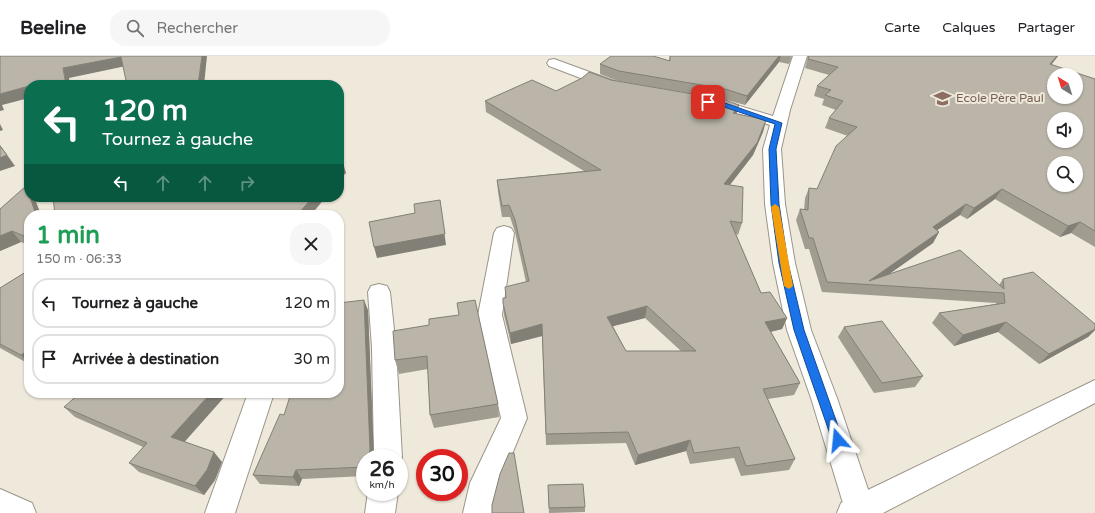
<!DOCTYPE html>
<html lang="fr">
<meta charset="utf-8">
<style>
:root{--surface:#fff;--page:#f6f6f6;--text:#202124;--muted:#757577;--line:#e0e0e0}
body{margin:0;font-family:"Varela Round",sans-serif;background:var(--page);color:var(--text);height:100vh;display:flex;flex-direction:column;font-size:15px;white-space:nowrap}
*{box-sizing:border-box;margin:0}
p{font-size:13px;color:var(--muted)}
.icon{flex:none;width:22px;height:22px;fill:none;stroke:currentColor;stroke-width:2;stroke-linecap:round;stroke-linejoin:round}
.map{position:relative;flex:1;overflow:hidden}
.drawer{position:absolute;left:24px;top:154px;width:320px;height:188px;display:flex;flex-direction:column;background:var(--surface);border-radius:16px;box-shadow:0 1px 3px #0004}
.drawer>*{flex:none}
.guide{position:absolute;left:24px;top:24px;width:320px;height:122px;border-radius:16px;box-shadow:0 1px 3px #0004;background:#0b6e4f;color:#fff;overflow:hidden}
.needle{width:26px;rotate:322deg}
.fabs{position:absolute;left:1047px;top:12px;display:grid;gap:8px}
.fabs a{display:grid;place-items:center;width:36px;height:36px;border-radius:50%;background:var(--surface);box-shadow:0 1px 3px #0004;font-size:20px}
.speed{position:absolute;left:356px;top:393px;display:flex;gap:8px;font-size:20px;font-weight:700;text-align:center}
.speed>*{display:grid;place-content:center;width:52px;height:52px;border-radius:50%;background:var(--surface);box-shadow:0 1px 3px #0004;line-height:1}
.speed small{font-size:10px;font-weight:400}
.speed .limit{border:6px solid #d22;background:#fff;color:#111}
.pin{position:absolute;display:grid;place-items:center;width:34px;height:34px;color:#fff;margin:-17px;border-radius:8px;box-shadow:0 2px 6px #0006}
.me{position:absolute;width:44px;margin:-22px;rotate:342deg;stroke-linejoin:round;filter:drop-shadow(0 0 3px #0008)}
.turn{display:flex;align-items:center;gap:14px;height:84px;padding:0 12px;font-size:18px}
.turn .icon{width:52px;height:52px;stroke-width:2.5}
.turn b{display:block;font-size:28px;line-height:34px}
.lanes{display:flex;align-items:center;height:38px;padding:0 12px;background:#0003;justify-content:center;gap:20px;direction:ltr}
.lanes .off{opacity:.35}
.round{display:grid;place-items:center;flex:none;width:42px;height:42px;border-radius:16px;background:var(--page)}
.summary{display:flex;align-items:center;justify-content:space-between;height:68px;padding:0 12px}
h1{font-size:24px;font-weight:700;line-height:30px;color:#1e9e55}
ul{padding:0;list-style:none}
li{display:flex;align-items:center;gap:12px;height:50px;margin:0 8px 6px;padding:0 4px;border:2px solid var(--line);border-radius:16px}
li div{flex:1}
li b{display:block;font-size:15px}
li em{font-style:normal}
header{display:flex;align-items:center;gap:24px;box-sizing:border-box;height:56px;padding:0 20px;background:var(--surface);border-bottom:1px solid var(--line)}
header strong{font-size:19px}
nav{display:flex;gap:22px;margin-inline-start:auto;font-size:14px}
.search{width:280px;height:36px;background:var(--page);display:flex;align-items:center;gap:10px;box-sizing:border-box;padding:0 14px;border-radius:16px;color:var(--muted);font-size:15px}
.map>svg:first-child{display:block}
</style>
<header>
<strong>Beeline</strong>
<div class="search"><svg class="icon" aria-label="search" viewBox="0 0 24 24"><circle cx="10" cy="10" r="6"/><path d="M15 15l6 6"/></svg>Rechercher</div>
<nav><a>Carte</a><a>Calques</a><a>Partager</a></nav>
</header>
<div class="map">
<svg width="1095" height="457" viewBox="0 0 1095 457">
<rect width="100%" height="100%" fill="#efe9db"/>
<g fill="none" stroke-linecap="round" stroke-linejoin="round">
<defs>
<g id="minor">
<polygon points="793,0 807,0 790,54 781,93 785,148 795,207 811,274 837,342 875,454 874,457 846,457 811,342 787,274 773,207 765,148 763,93 770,69 703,49 701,46 703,43 709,41 773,60"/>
<polygon points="554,3 617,26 619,29 617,32 607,32 549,10 547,7 549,4"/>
<polygon points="504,170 511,172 514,177 502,259 527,362 500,427 493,457 463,457 470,427 501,362 478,259 494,177 497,172"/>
<polygon points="379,228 387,230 390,236 396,292 402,402 399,409 399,402 374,402 372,292 368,236 371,230"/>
<polygon points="248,337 274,337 235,457 205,457"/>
<polygon points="368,436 398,436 395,457 365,457"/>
</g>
<g id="trunk">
<polygon points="1095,324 1095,347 883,457 837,457 841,447"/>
<polygon points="0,433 32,447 36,457 0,457"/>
</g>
</defs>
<use href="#minor" stroke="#9a9589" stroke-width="2"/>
<use href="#trunk" stroke="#9a9589" stroke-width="2"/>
<use href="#minor" fill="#fff" fill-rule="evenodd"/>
<use href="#trunk" fill="#fff" fill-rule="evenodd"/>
</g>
<g fill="#a09c90" fill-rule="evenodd">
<polygon points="670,0 792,0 789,8 779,6 745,49 723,43 618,25 600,18 600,8 669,4"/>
<polygon points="808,0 1058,0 1051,9 1095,23 1095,191 1071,177 1060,181 995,143 967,163 960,159 937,174 939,176 933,187 887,219 999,229 1003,223 1095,268 1095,274 1088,281 1039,308 998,276 954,290 932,267 939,257 996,248 996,247 822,236 809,193 805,193 796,164 800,153 804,154 805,142 809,132 817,133 848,80 825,72 829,62 836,54 822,49 824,43 814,40 817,30 829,19 805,12"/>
<path d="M611,24L737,58L766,64L763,76L753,99L730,129L742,167L738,179L736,178L761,237L787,262L782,273L771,276L800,327L794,339L768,343L795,403L789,414L741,420L734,402L690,408L686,395L635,409L626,387L546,389L542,280L511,288L504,259L503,247L506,242L526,226L515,176L510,161H502L498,136L497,124L584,115L486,56L485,45L556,35ZM645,262L681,295H626L613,270Z"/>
<polygon points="34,141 41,159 29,159 29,189 21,186 0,195 0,153"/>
<polygon points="29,214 29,308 0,292 0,232"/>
<polygon points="368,254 374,402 365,402 365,420 302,423 299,430 260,428 253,419 284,359 339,337"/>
<polygon points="459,259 498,348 499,361 434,372 430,359 428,313 399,318 395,304 429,269"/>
<polygon points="844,271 923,320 915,331 874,337 838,281"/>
<polygon points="64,351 184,385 222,406 215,424 204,439 139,416 129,407 143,391 75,361"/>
<polygon points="548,429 585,451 585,456 549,457"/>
</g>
<g fill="#827f76">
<polygon points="202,0 207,0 204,29 198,29"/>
<polygon points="779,0 781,0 779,6 745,49 747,40"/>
<polygon points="1057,0 1058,0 1044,18 1050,8"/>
<polygon points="121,1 126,10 69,22 70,29 66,29 63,12"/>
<polygon points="174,27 175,29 165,29"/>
<polygon points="29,30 29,42 2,49 4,54 0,55 0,38"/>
<polygon points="739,49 736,60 733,57"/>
<polygon points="766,64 763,76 753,99 721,140 724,128"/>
<polygon points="0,68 3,74 0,75"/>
<polygon points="340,74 343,84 339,89 339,75"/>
<polygon points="0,89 15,110 0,115"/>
<polygon points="343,107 346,117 339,124 339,110"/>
<polygon points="1002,133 995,143 967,163 974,152"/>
<polygon points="30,141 34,141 41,159 36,159"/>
<polygon points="313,141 325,141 325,142 311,159 297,159"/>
<polygon points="440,144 446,189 377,202 374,191"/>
<polygon points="966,148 960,159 927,181 933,171"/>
<polygon points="1080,166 1071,177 1060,181 1068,170"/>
<polygon points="12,175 21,186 0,195 0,180"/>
<polygon points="939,176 933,187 874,229 869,225"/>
<polygon points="364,244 368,254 374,402 368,402"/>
<polygon points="647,250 645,262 606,272 607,261"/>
<polygon points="787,262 782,273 760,278 765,266"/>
<polygon points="1006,266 998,276 954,290 963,279"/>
<polygon points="542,268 542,280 511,288 510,277"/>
<polygon points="1095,273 1095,274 1088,281 1039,308 1049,298"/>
<polygon points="29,294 29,307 21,299"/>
<polygon points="211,337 228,337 180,391 171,381"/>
<polygon points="690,384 686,395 635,409 638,399"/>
<polygon points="214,396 222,406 215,424 204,439 195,430"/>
<polygon points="296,414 302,423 299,430 293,421"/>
</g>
<g fill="#bab5a8" stroke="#827f76" fill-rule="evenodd">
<polygon points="0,0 202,0 198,29 175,29 174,27 165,29 127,29 121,1 63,12 66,29 40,29 40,27 33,29 29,29 29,30 0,38"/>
<polygon points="611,0 653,0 670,5 670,0 779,0 747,40 725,33 619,15 600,8"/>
<path d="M809,0H1057L1050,8L1095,23V175L1080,166L1068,170L1002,133L974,152L966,148L933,171L939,176L869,225L960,194L1004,233L1003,223L1033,216L1095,268V273L1049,298L1006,266L963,279L939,257L1005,247L1004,237L827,226L813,182H809L800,153L808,154L809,132L817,133L836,90L857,71L829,62L843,45L825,39L831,34L817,30L838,11L808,3ZM1054,19H1076V41H1054ZM1054,63H1076V85H1054ZM1054,107H1076V129H1054Z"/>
<path d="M589,16L611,24L722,43L739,49L733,57L766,64L757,87L724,128L743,131L742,167L730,165L761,237L770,236L787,262L765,266L800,327L763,333L795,403L746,410L739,391L694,397L690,384L638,399L628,376L546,378L542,268L510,277L503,247V242H506L505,231L529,225L515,164L509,149L502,150L497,124L601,114L485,45L532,24L556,35L582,22ZM647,250L696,295H626L607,261Z"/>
<polygon points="311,25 333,27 331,29 262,29"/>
<polygon points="0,90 7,99 0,102"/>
<polygon points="339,106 343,107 339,110"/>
<polygon points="26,130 29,138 29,141 30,141 36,159 29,159 29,182 12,175 0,180 0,153"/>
<polygon points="53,141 313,141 297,159 55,159"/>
<polygon points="440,144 445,178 374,191 369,166 415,157 414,148"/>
<polygon points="29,214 29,294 21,299 0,288 0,232"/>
<polygon points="364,244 370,394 368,402 365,402 365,411 296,414 293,421 253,419 280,358 284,359 291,337 339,337 339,247"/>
<polygon points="475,244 498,348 430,359 427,300 395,304 393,275 429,269 429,263 459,259 457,247"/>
<polygon points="882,265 923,320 882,327 844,271"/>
<polygon points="80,337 211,337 171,381 214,396 207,414 195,430 129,407 147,387 64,351"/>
<polygon points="509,397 514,397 524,457 492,457 492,449 500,418"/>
<polygon points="583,428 585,451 549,452 548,429"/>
</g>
<polygon fill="#1a73e8" stroke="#114b97" points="708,44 725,47 782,67 776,93 779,148 788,207 804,274 843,384 842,388 838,389 834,388 832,384 794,274 779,207 771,148 769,93 775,68 721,50 706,47 705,46"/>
<polygon fill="#f59e0b" points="775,148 779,151 793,230 789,233 784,230 771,151"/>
<defs>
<symbol id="school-bare" viewBox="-9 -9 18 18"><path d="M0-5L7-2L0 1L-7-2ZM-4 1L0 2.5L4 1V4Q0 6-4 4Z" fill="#8d6e63" stroke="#efe9db" stroke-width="2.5" paint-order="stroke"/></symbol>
</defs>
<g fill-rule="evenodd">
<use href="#school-bare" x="930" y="30" width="25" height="25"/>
</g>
<g text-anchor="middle" stroke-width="4" stroke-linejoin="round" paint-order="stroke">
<g font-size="12" fill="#785e54" stroke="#efe9db" text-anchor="start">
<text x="956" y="46">Ecole Père Paul</text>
</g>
</g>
</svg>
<div class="fabs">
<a><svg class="needle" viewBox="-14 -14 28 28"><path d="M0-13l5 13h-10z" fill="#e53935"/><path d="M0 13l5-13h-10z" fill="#757577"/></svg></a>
<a><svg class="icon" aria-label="sound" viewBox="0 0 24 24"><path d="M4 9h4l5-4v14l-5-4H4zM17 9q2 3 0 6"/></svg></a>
<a><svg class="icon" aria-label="search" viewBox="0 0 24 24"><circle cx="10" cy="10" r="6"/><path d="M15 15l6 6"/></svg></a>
</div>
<div class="speed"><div>26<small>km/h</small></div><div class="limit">30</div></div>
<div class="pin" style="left:708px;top:46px;background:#d93025"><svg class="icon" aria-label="arrive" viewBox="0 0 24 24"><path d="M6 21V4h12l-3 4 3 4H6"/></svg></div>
<svg class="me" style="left:838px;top:384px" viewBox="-20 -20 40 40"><path d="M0-17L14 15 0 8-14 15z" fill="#1a73e8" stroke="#fff" stroke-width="4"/></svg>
<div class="guide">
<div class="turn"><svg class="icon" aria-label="left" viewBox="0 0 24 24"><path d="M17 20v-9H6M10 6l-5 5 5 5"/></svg><div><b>120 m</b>Tournez à gauche</div></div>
<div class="lanes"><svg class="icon" aria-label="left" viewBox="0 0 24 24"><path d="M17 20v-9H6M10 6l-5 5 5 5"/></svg><svg class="icon off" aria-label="ahead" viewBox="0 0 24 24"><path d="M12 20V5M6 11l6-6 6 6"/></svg><svg class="icon off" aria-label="ahead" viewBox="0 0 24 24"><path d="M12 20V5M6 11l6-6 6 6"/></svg><svg class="icon off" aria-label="right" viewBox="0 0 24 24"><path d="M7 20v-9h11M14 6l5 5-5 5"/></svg></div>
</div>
<section class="drawer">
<div class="summary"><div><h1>1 min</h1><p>150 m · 06:33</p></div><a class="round"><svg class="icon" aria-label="close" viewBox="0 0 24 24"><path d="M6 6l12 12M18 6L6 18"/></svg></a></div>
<ul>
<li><svg class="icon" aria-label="left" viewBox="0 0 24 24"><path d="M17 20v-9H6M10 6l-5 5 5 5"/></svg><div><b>Tournez à gauche</b></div><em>120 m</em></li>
<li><svg class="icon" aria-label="arrive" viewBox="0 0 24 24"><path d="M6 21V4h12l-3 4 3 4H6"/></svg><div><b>Arrivée à destination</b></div><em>30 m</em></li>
</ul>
</section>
</div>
